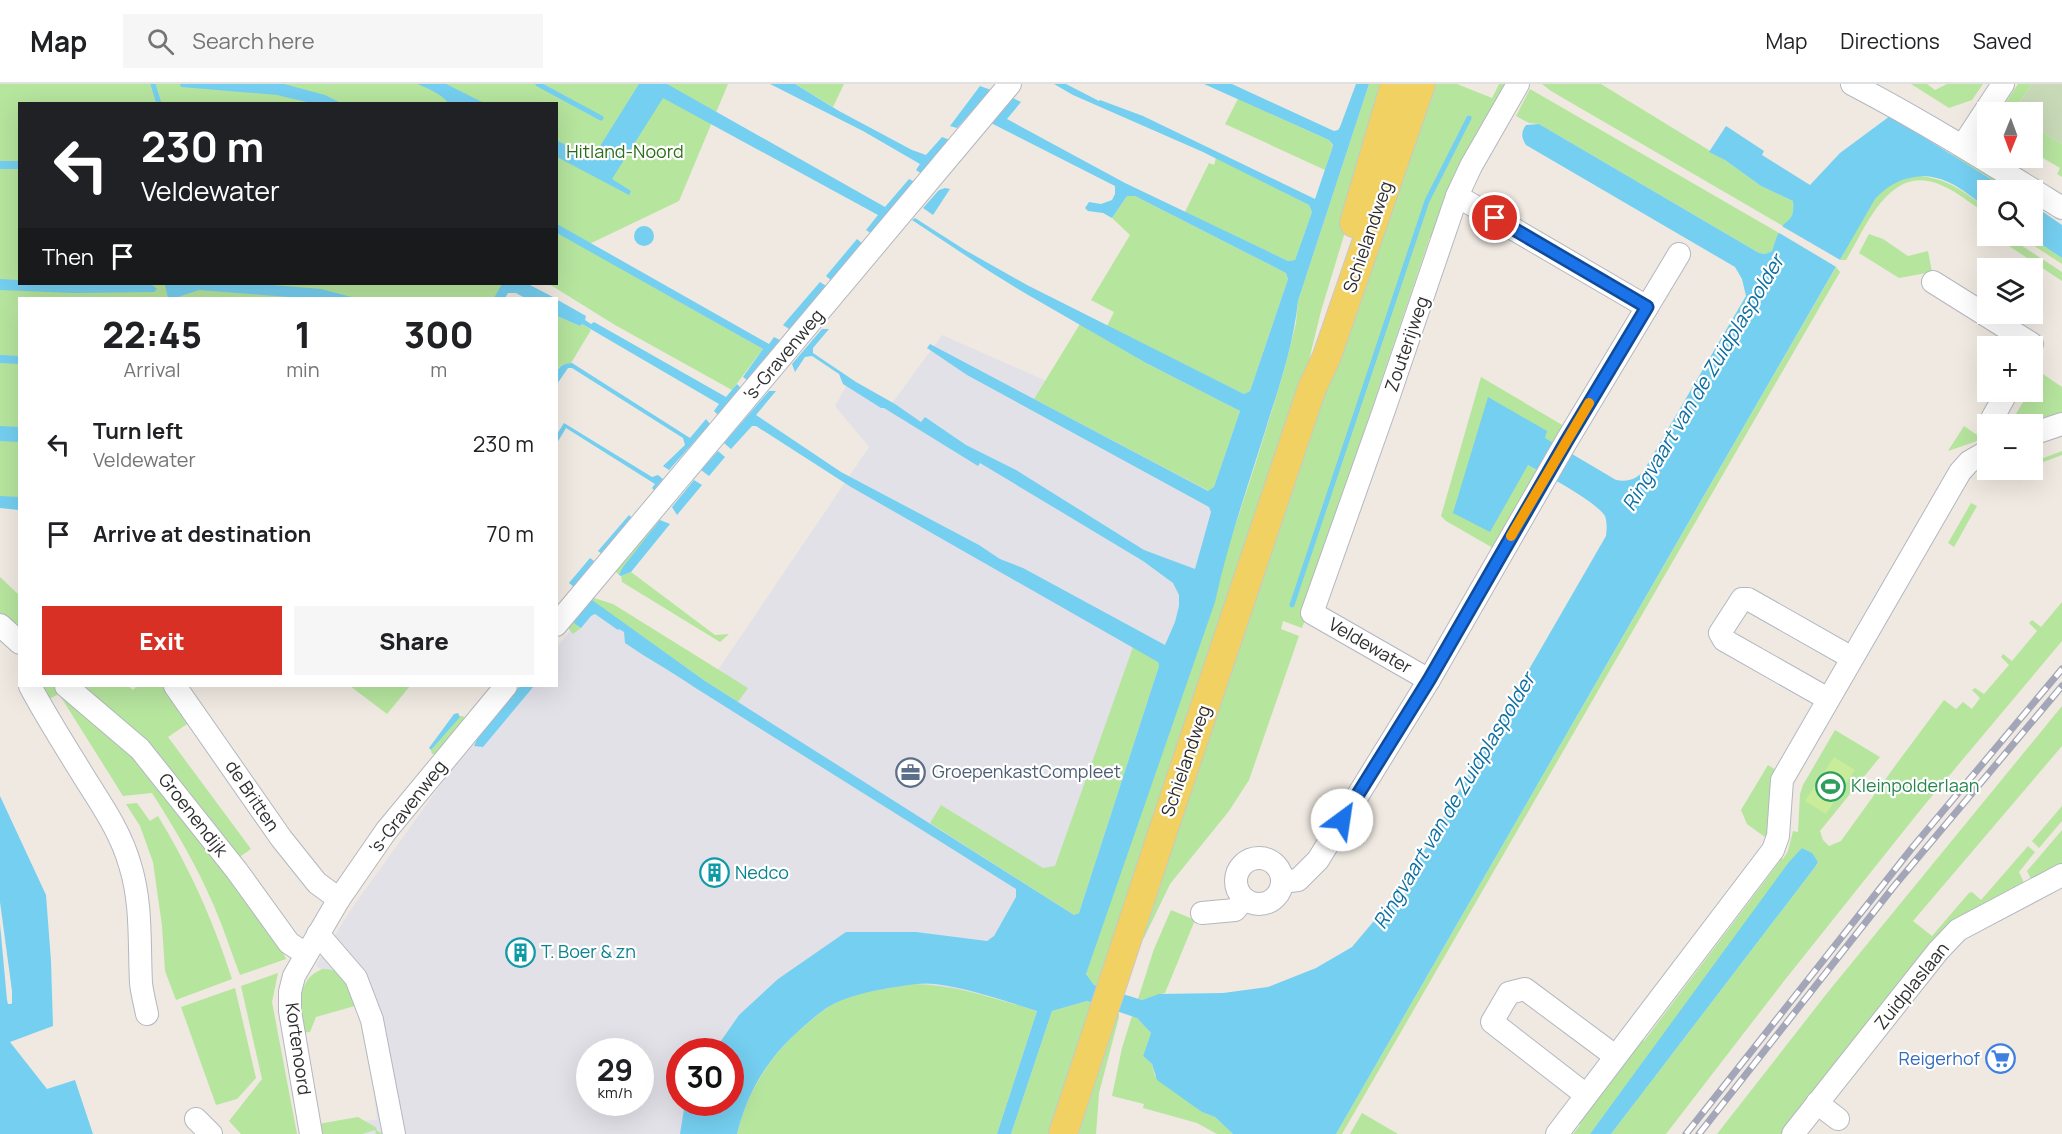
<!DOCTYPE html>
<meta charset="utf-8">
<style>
:root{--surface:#fff;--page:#f6f6f6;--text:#202124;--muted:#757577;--line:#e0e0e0;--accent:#d93025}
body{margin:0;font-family:Manrope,sans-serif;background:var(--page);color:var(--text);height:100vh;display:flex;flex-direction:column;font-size:22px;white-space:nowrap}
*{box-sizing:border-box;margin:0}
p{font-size:20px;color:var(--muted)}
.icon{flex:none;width:33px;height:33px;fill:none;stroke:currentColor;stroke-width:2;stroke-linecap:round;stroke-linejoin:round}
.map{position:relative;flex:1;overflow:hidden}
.details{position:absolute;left:18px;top:213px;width:540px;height:390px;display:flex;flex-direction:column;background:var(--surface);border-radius:0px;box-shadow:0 6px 24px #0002}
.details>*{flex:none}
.banner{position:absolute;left:18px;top:18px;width:540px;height:183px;border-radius:0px;box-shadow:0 6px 24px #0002;background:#202124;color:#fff;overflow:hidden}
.needle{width:39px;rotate:181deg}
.buttons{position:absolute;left:1977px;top:18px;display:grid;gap:12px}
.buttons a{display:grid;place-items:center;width:66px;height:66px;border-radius:0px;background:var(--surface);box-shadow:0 6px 24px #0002;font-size:30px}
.speed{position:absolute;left:576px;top:954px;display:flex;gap:12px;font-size:30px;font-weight:700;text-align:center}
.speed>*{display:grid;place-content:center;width:78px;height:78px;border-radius:50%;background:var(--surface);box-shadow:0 6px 24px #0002;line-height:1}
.speed small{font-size:15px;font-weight:400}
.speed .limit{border:9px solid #d22;background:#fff;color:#111}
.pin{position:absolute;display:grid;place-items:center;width:51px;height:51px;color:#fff;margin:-26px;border:3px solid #fff;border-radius:50%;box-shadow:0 2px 6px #0007}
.me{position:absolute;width:66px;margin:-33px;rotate:31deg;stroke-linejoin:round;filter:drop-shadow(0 0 4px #0008)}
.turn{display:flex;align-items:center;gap:21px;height:126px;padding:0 24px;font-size:27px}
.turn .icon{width:78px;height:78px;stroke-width:2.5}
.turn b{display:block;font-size:42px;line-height:51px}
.then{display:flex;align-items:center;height:57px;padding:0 24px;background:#0003;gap:12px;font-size:22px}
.eta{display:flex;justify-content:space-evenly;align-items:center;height:102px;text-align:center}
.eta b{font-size:36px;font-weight:800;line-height:42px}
.cta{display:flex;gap:12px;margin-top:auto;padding:12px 24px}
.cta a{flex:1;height:69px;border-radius:0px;background:var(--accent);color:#fff;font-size:24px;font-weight:800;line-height:69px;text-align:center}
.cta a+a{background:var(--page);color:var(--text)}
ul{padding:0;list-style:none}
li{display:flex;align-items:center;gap:18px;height:90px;padding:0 24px}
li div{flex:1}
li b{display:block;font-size:22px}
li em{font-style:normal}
header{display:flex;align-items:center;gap:36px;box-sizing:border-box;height:84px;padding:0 30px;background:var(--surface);border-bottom:2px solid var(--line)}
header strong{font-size:28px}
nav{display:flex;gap:33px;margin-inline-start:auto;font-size:21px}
.search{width:420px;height:54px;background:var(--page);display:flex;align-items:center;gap:15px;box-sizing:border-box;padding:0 21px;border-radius:0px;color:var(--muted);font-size:22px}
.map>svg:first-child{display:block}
</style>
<header>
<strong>Map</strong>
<div class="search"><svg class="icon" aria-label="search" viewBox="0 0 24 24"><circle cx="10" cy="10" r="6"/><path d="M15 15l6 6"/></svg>Search here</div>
<nav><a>Map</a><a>Directions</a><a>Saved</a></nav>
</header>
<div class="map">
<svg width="2062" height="1050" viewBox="0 0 2062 1050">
<rect width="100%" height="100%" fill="#efe9e1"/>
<path fill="#e3e1e8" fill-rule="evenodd" d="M942,251L1240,382L1069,893L730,968H680V1018L711,1019V1050H300L299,1041L377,1036L370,976L356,918L316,881L354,821L452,685L524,602H556L557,563L591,522L705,605L869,363L835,322L848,299L890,322ZM590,968H640V1018H590Z"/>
<g fill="#b6e59e">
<polygon points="0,0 728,0 679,117 583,163 763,265 732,306 615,241 549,200 556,200 556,20 20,20 20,200 508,200 499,214 20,214 19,419 0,417"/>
<polygon points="795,0 844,0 833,23"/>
<polygon points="1369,0 1385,0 1352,125 1321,227 1300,313 1101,903 1094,901 1086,890 1087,886 1150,703 1256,378 1284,287 1296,239 1298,217"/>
<polygon points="1436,0 1457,0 1492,14 1499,0 1511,0 1435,154 1430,153 1309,510 1314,512 1302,544 1283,537 1281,545 1299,552 1249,696 1229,727 1170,800 1144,854 1139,852 1398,91"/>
<path d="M1542,0H1601L1725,76L1761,102L1793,117C1794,129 1793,136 1783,142L1551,7Z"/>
<polygon points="1911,0 1927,0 1935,6 1947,0 1983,0 1972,16 1949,24"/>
<polygon points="2018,0 2032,0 2013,28 2007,28 2002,24"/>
<polygon points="1530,5 1779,149 1772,167 1765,170 1759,169 1539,40 1529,39 1516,32"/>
<polygon points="1238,15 1329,56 1333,62 1325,86 1225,40"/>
<polygon points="2033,42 2062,60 2062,93 2057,90 2060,84 2043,74 2040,79 2032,74"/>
<polygon points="1956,68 2018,106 2008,106 1953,72"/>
<polygon points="1216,74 1309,121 1312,128 1295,176 1288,177 1185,128 1209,79 1214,81"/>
<path d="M1919,92C1950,95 1963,108 1987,124V130C1971,120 1954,105 1936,99C1888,82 1865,145 1846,176H1840C1851,157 1867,119 1883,106C1893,97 1906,94 1919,92Z"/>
<polygon points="1127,112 1135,112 1286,189 1288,195 1250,307 1244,310 1107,242 1114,228 1091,216 1130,151 1112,134"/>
<polygon points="1869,150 1883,155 1908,172 1928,167 1932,188 1899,194 1859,169"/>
<polygon points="1994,152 2007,152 2062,188 2062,197"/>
<polygon points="2019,152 2029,152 2062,174 2062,180"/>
<polygon points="1836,183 1840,188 1342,1050 1336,1050"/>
<path d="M557,232L580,242L582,240L591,246L571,279C564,280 560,280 557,286Z"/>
<polygon points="1080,240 1146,279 1240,327 1214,403 1209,407 1034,315"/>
<polygon points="2034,284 2062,303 2062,328 2025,340 1996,340 1998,334 2010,340 2029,308 2035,309 2044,295 2033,288"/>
<polygon points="1481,293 1564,342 1553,359 1544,354 1547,348 1528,381 1537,386 1493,464 1446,437 1441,432"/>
<polygon points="1964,342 1983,355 1948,367"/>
<polygon points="2062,367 2062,371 2035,381 2037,386 2008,396 2005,387 2032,386 2033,378"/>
<polygon points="1971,419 1977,422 1954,463 1948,459"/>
<polygon points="657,435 660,436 619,491 614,486"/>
<polygon points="631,488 715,551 729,550 720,558 622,498 621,492"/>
<polygon points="0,493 19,511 19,547 0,529"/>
<polygon points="591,513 613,520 748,604 738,618 705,597 592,517 575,540 581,544 573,550 569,545 569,540"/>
<polygon points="2062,518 2062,557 1922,724 1784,897 1666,1050 1611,1050 1815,783 1818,778 1811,769 1802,764 1590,1050 1573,1050 1580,1041 1578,1038 1640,956 1644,957 1780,777 1775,773 1777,771 1783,775 1788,767 1793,747 1798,748 1800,710 1803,701 1835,646 1880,673 1820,747 1823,756 1829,762 1841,757 1895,682 1944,616 1956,625 1963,618 1972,625 1980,614 1972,606 1975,604 1984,610 2009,581 2001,573 2003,570 2012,577 2037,547 2029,539 2032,536 2041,543"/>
<polygon points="1133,563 1158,577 1159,582 1079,829 1074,831 930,739 941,721 1043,784 1055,782"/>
<path d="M37,602H54L132,666L279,860L286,875L240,891C231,868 224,845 214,822C197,782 175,745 152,709L123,712L59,610L47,616Z"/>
<polygon points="81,602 128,602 133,606 137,602 168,602 193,636 168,653 251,765 235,776"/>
<polygon points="350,602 410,602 387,630"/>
<polygon points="2062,622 2062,662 1913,837 1932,852 1969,809 1972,808 1981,816 2028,762 2035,768 2019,788 2025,801 1965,832 1783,1050 1717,1050 1828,908"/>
<polygon points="460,632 463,632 465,635 436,670 432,670 431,666"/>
<polygon points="1768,681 1779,688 1769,756 1747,740 1741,726"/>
<path d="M137,719L150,737L158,732C190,785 213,836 232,895L176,916L165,887L162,842L153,778L140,742L126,720Z"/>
<polygon points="2062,722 2062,737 2039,764 2032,757"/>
<polygon points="2062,746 2062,782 2032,797 2027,787"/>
<polygon points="1171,826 1195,836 1165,909 1142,916 1138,915 1154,865"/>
<path d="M323,885C348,885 349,902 358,921L316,933L310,948L301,949C299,926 296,894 323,885Z"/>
<polygon points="278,889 272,918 297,1050 241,1050 229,1037 262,995 241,902"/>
<path d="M915,900C956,901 997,915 1037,927L997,1050H737C748,1005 772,968 808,939C819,930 829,921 842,916C865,907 890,904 915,900Z"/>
<polygon points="235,904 256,994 237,1015 216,1021 181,923"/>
<polygon points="1087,917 1094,920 1053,1050 1011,1050 1052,927"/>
<polygon points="1115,928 1119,930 1119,933 1099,1009 1096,1050 1075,1050"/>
<polygon points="1132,932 1136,933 1151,949 1143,972 1152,980 1155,992 1202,1028 1215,1033 1233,1050 1217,1050 1197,1039 1143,1024 1144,1020 1112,1012 1122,964"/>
<polygon points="1362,1029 1398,1050 1350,1050"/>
<polygon points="358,1033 377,1044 376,1046 383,1050 376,1050 375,1046 362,1050 320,1050 318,1040"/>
</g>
<polygon fill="#c8d9b8" points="2032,0 2062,0 2062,60 2033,42 2032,28 2013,28"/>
<polygon fill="#c9ec9a" points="1834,673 1855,686 1826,730 1805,717"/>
<g fill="#75cff0">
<polygon points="180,0 284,0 325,11 341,19 311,19 277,11 181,3"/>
<path d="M418,0H446L484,19H448C442,10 428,5 418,0Z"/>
<polygon points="639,0 667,0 885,123 909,95 915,98 872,150 866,146 878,131 663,14 612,95 631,107 629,111 557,73 556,56 592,75"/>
<polygon points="770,0 795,0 839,27 912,66 926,71 942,53 950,56 922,90 916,86 920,80 863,47"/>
<path d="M1054,0H1066L1099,17L1100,16L1143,32L1315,115L1332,65L1333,61L1329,56L1204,0H1232L1334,47L1338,46L1340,43L1356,0H1369L1298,217C1294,255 1283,292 1271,328C1252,391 1229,453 1215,518L1086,890L1094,901L1142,916L1159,910L1223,909L1268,903L1316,884L1352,863L1405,800L1606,452C1607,445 1607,438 1605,432C1597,418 1544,390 1528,381L1490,448L1453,429L1488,313L1547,347L1545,354L1616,396C1628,398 1636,396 1644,386L1746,212L1742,195L1735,183L1526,61C1521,53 1521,48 1526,41L1539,40L1759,169L1765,170L1772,167C1774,161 1776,154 1779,148C1786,133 1795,139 1793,117L1761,102L1725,76L1709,68L1726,42L1764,67L1762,71L1810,101L1840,69L1890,32L2008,106H1988L1987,124C1975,116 1962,104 1948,98C1922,85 1892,95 1875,115L1336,1050H1233L1215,1033L1202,1028L1157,996L1152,980L1143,972L1151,949L1137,934L1087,917L1052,927L1011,1050H997L1037,927C1004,917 969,904 935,900C919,898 904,902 889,904C869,908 846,912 828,923C822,927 816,932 810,937C772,968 749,1002 737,1050H680L684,1025L687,1019L730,1018V968L714,967L739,931L778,895L846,848H916L987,857L994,852L1016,813V805L694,603C671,587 648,575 625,559L624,548L619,545L618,546L595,530L591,532L581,544L575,540L574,538L592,516L705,597L1074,831L1079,829L1159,582L1158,578L851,403L756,342H752L731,365L724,359L769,307H776L756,331L841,388L979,461L1000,475L1023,484L1165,561L1175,538L1179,522V511L1173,499L1143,477L980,379L978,382L884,324H881L843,300L839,290L812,272L805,273L795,288L792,280L822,245H829L813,264V269L856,298L895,320L921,338L925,333L966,361L1016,386L1144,466L1195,485L1211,428L1209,423L967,291L927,264L930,260L1208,407L1214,403L1240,327L1146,279L1023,208L989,187L912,136L915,134L965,166L1027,201L1244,310L1250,307L1288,195L1286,189L1135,112H1127L1112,134L1103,129L1088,127L1085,124L1089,118L1101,120L1112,116L1115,110V102L991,39L1013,14L1021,18L1007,35L1125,99L1288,177L1295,176L1312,128L1309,121L1203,68L1073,11Z"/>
<polygon points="980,2 991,6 957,44 950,42"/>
<rect x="0" y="77" width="19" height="8"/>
<polygon points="945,104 950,105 933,131 923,124 939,106"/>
<polygon points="2033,121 2062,141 2062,174 2029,152 2032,152"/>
<polygon points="557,140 769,260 774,253 780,256 747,296 743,293 763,265 557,149"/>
<circle cx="644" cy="152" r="10"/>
<polygon points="857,155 863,160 832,197 826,192"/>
<polygon points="0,195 19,196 20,200 151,200 157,205 154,208 74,209 0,206"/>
<polygon points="820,198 826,202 792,243 789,245 783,241"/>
<polygon points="502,200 528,200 555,214 525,214 516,209 508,209 505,214 494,214"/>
<polygon points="165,201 259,200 321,205 355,214 302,214 199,206 178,213 178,214 168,214"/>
<polygon points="556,215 586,232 585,236 591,240 594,238 726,313 737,300 741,304 718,331 714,327 719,320 582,240 580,242 557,232"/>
<polygon points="0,271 19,272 19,280 0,279"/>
<path d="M572,279L690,354L706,335L710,340L669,386L663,382L685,361L683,354L572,284H568L557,300C556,286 557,280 572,279Z"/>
<polygon points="564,339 652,393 658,391 663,395 654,406 652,404 655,400 566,344 557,359 557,350"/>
<polygon points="0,342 19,343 19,358 0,357"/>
<polygon points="718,367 725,373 709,392 701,386"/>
<polygon points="694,396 702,401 677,431 672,423"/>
<polygon points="0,412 19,413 19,426 0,424"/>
<polygon points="629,431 632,434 602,470 598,467"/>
<polygon points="660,436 670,440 631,488 621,492 619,491 623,483"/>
<polygon points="590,474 594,477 574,503 569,499"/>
<polygon points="520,602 534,602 483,663 474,662 479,651"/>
<polygon points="458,629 460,633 431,666 429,664 454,630"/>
<polygon points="0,712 46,811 51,877 53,942 10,958 47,1005 75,996 93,1050 0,1050"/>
<polygon points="1802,764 1812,769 1818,778 1815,783 1611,1050 1590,1050 1789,778"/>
</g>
<g fill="#efe9e1">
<polygon points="1780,141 1842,177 1838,184 1776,147"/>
<polygon points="0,818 12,907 12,919 11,920 8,920 7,916 0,840"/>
</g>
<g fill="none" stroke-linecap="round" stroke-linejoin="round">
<g stroke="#75cff0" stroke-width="5">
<polyline points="153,0 159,20"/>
<polyline points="538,0 601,34"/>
<polyline points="1292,521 1427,117 1469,34"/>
</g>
<defs>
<g id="minor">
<path d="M1852,0C1925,38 1993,81 2062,124"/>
<polyline points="1963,61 2003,0"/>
<polyline points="1457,112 1647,223"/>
<polyline points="1933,198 2032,260 2031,262"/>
<polyline points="1989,340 2007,308"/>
<polyline points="2032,350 2062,340"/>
<polyline points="0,541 20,559"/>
<polyline points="556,541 1010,0"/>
<polyline points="1429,596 1312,529 1384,326 1457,112 1471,82 1518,0"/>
<path d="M30,602C47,634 67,665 86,696C103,723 121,749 130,781C142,819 139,859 141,899C142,909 145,920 147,930"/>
<polyline points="66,602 140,665 237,787 289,859 306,870"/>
<polyline points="175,602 281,754 317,799 339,815"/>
<polyline points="1828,615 1724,556 1720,549 1742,515 1748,515 1852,574"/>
<circle cx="1259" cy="797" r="23"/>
<polyline points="1282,798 1298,796 1318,776 1429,596 1566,358 1679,170"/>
<polyline points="1202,829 1235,826 1244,815"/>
<polyline points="318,850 356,894 372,936 394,1050"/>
<polyline points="1586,1011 1492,938 1509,909 1525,905 1615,972"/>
<polyline points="1817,1019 1838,1035"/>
<polyline points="196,1035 211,1050"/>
<polyline points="311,1050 290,927 290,908 294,892 339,815 386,747 506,602"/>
<polyline points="1557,1050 1773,766 1778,752 1782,696 1960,388 1969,378 1988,367"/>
<polyline points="1793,1050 1938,867 1958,846 2062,791"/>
</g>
<g id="major">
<polyline points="1354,139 1395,0"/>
<polyline points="1063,1050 1160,756 1312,304 1327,272 1421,0"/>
</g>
</defs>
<use href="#minor" stroke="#b4b7c1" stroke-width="24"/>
<use href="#major" stroke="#c9c9c9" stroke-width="30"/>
<use href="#minor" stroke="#fff" stroke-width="22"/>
<use href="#major" stroke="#f2d163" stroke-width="28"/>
<defs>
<g id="rail">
<polyline points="1686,1050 1912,764 2062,585"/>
<polyline points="1699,1050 1895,801 2062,602"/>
</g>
</defs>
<use href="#rail" stroke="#a3a6b8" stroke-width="7"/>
<use href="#rail" stroke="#fff" stroke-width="4.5" stroke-dasharray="14" stroke-linecap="butt"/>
</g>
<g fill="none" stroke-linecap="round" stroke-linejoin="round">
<defs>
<polyline id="route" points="1342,736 1429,596 1566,358 1647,223 1495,134"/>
</defs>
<use href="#route" stroke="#114b97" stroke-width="15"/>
<use href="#route" stroke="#1a73e8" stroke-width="10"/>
<polyline stroke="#f59e0b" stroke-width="10" points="1511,452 1589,319"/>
</g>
<defs>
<symbol id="office-ring" viewBox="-11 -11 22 22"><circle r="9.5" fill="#fff" stroke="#5c6f8a" stroke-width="1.5"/><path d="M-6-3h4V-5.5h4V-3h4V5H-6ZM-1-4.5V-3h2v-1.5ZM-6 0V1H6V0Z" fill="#5c6f8a"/></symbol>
<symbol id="stadium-ring" viewBox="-11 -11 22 22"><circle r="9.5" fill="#fff" stroke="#2e9e5b" stroke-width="1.5"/><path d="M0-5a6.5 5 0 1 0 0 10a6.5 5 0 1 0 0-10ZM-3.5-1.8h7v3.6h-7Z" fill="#2e9e5b"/></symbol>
<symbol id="building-ring" viewBox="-11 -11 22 22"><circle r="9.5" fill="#fff" stroke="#0f9aa8" stroke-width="1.5"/><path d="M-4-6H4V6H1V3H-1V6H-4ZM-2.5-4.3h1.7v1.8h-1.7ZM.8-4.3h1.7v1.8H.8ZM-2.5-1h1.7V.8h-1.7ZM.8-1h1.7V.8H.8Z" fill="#0f9aa8"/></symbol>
<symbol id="supermarket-ring" viewBox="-11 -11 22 22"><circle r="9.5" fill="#fff" stroke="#3f7fe0" stroke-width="1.5"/><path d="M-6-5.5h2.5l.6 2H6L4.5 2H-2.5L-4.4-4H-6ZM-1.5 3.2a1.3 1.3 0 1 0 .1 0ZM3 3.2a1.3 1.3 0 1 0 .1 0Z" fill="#3f7fe0"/></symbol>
</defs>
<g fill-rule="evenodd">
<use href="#office-ring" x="894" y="672" width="33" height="33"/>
<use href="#stadium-ring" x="1814" y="686" width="33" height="33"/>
<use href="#building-ring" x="698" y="772" width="33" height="33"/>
<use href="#building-ring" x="504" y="852" width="33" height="33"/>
<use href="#supermarket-ring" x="1984" y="958" width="33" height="33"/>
</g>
<g text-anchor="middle" stroke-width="4.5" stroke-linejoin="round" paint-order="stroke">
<g font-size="18" fill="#2c6e1b" stroke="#fff">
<text x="625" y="74">Hitland-Noord</text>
</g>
<g font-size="18" fill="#2e2e2e" stroke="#fff">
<text transform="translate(1368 153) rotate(-71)" y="6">Schielandweg</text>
<text transform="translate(1407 260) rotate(-71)" y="6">Zouterijweg</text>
<text transform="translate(784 271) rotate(-50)" y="6">'s-Gravenweg</text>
<text transform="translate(1370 562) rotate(30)" y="6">Veldewater</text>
<text transform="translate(1186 677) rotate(-71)" y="6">Schielandweg</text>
<text transform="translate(252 712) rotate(56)" y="6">de Britten</text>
<text transform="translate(408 723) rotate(-52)" y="6">'s-Gravenweg</text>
<text transform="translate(193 731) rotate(52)" y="6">Groenendijk</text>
<text transform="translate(1912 902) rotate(-51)" y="6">Zuidplaslaan</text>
<text transform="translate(298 965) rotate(82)" y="6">Kortenoord</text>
</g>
<g font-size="18" fill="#4e5e75" stroke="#fff" text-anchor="start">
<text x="932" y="694">GroepenkastCompleet</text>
</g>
<g font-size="18" fill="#27864d" stroke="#fff" text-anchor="start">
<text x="1851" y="708">Kleinpolderlaan</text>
</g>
<g font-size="18" fill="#0d838f" stroke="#fff" text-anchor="start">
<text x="735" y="795">Nedco</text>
<text x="541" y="874">T. Boer &amp; zn</text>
</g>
<g font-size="18" fill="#366cbe" stroke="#fff" text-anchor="end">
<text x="1980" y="981">Reigerhof</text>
</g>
<g font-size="20" font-style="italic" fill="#0d6fa3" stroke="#fff">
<text transform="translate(1703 299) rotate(-59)" y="7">Ringvaart van de Zuidplaspolder</text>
<text transform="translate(1454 717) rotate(-59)" y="7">Ringvaart van de Zuidplaspolder</text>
</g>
</g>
</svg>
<div class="buttons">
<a><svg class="needle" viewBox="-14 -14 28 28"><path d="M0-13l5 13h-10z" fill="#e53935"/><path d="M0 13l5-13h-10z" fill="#757577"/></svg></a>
<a><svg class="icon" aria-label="search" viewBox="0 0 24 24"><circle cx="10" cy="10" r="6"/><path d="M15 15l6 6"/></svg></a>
<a><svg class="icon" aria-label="layers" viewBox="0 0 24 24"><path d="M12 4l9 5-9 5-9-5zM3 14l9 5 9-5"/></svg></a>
<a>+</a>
<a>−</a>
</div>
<div class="speed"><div>29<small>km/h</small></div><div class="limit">30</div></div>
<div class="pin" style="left:1495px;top:134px;background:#d93025"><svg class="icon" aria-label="arrive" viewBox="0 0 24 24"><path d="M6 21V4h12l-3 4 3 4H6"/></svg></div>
<svg class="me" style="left:1342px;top:736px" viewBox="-20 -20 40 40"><circle r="19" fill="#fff"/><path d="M0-13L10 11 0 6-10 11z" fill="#1a73e8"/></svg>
<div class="banner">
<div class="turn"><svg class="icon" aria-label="left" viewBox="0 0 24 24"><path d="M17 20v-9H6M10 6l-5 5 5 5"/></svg><div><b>230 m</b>Veldewater</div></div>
<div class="then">Then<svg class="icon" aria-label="arrive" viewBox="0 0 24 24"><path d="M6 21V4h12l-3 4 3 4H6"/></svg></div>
</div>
<section class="details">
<div class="eta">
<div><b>22:45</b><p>Arrival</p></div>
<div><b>1</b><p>min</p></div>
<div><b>300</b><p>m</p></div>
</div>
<ul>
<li><svg class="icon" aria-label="left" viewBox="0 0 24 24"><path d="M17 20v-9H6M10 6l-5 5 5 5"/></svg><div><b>Turn left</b><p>Veldewater</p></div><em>230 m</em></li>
<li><svg class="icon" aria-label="arrive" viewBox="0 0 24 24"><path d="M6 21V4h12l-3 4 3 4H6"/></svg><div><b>Arrive at destination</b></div><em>70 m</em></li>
</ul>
<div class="cta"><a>Exit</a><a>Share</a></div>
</section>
</div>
